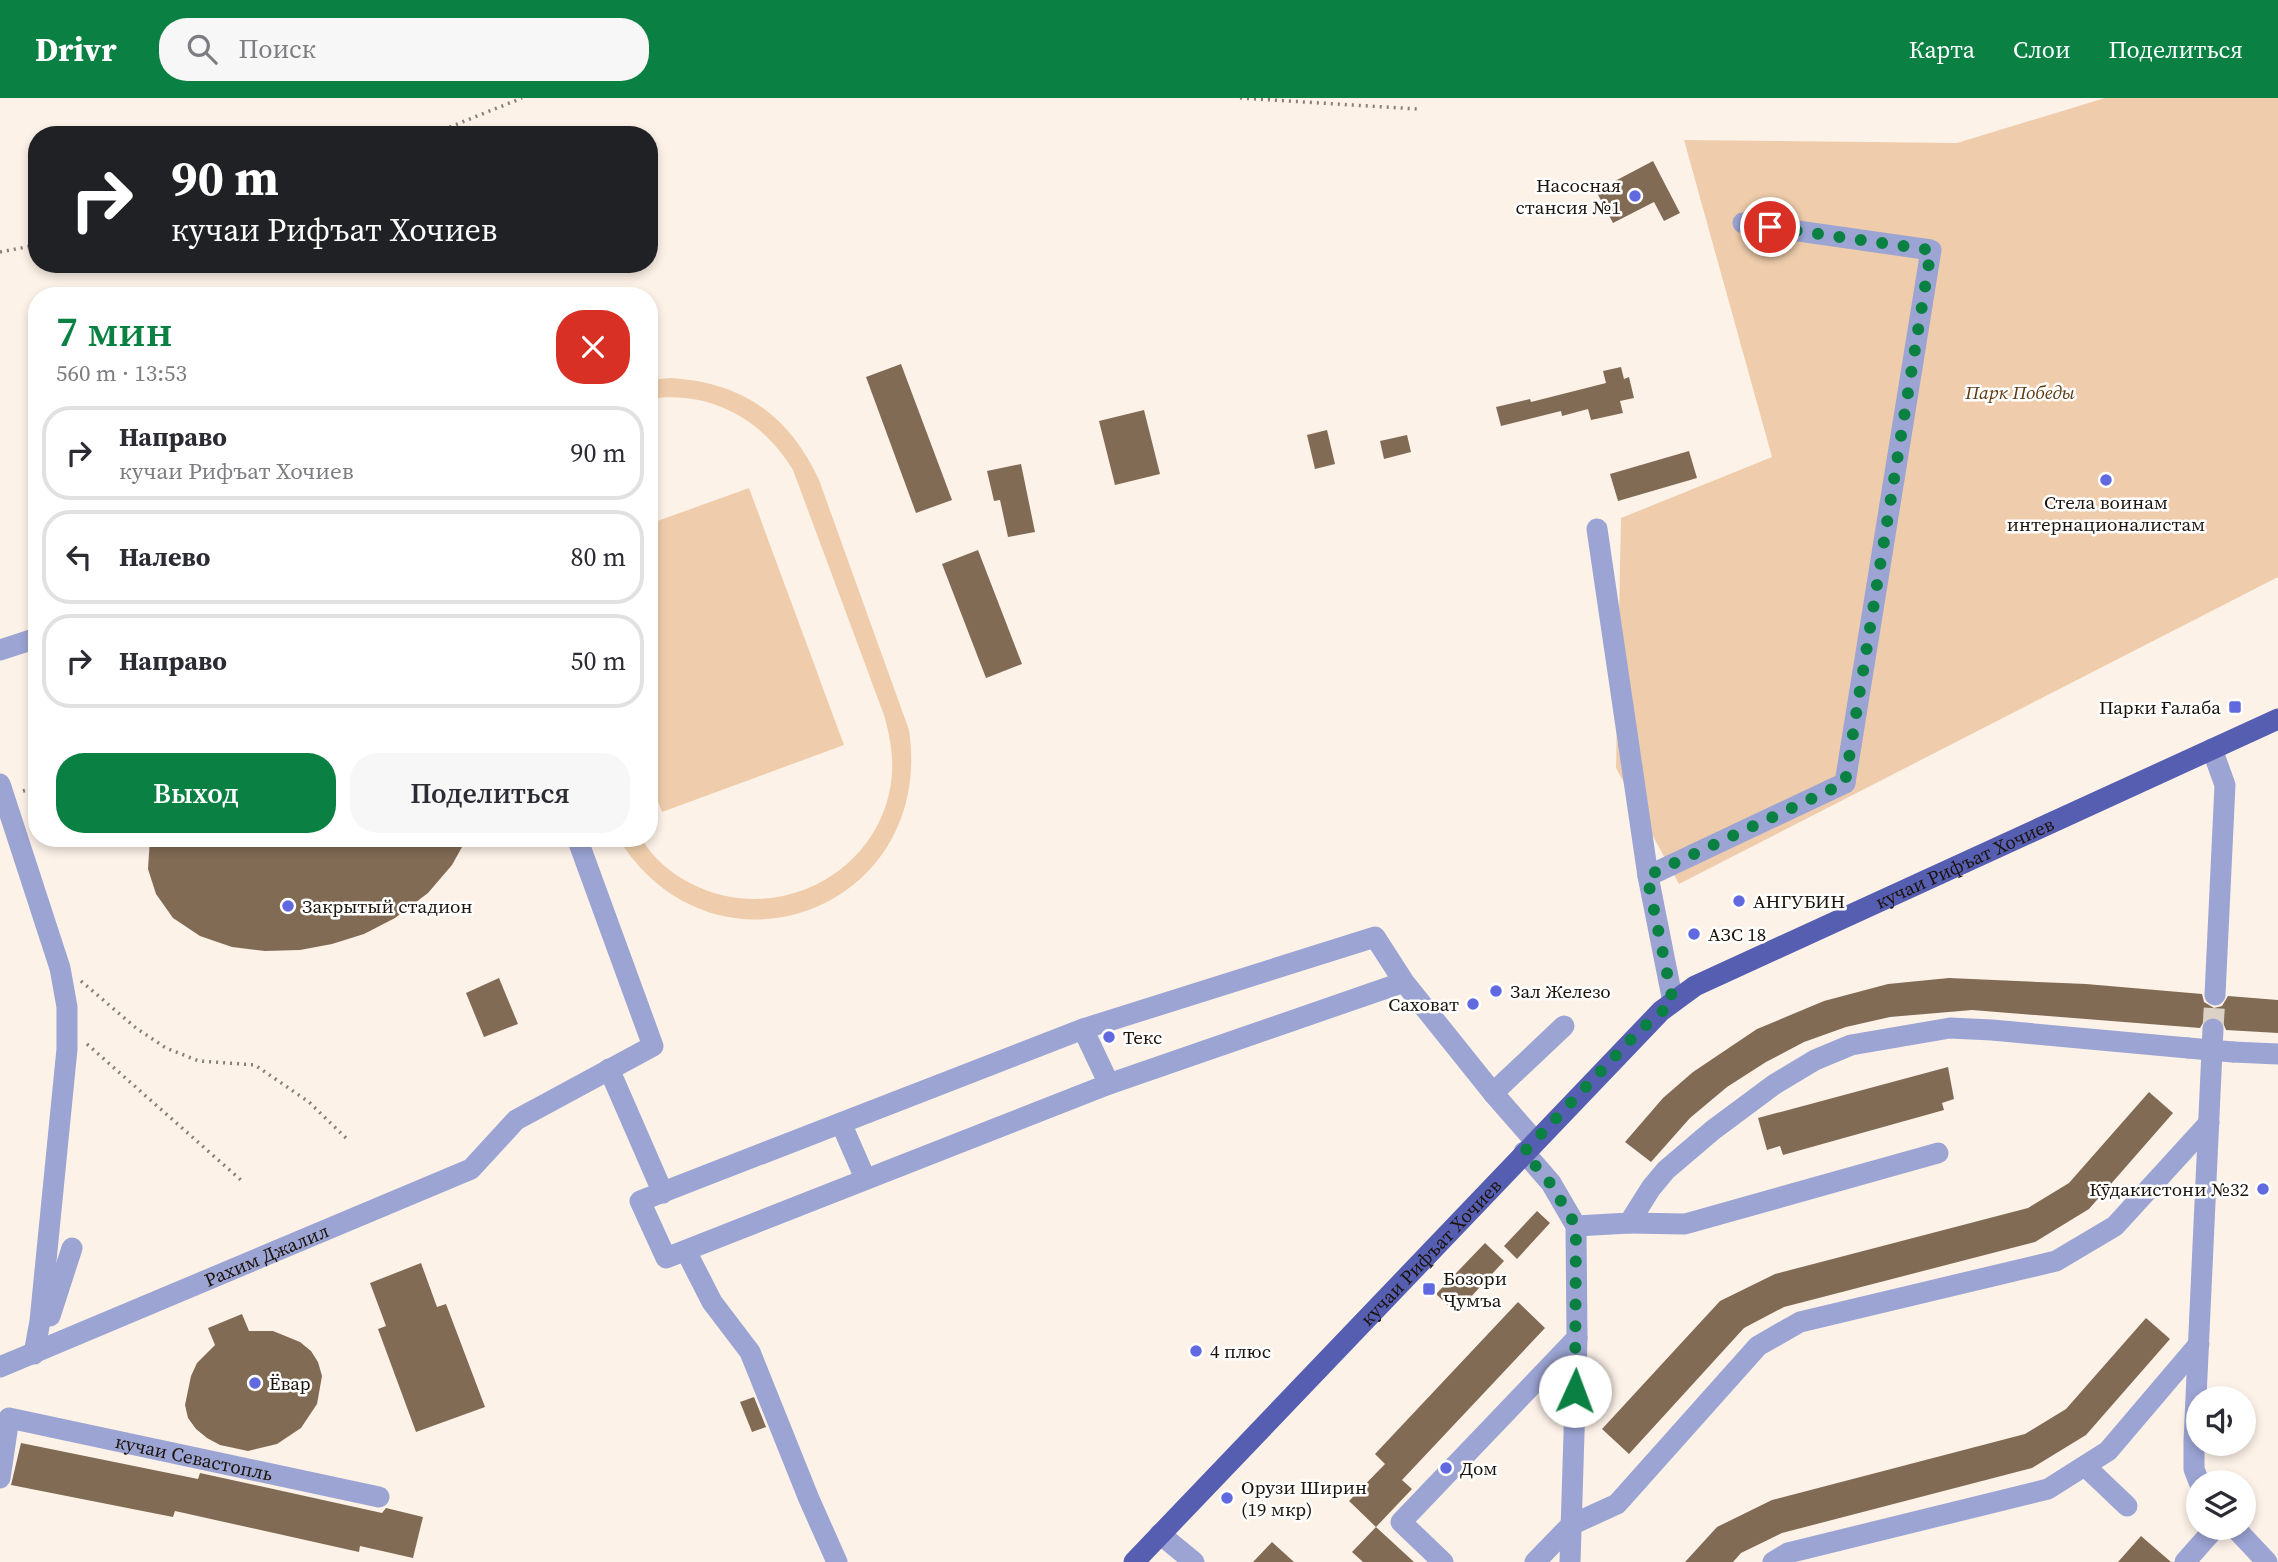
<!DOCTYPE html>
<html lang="ru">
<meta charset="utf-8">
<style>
:root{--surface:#fff;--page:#f7f7f7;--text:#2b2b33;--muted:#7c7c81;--line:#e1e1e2;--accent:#0b8043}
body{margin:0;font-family:"Source Serif 4",serif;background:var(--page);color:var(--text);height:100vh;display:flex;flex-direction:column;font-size:26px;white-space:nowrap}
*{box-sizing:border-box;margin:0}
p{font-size:23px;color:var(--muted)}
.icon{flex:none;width:38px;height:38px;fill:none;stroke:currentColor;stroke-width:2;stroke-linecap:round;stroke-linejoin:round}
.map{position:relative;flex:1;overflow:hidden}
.panel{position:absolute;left:28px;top:189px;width:630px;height:560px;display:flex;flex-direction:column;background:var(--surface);border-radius:28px;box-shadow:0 4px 10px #0003}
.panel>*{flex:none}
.hud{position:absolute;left:28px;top:28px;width:630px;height:147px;border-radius:28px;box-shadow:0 4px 10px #0003;background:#202124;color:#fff;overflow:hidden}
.fabs{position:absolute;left:2186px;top:1288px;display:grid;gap:14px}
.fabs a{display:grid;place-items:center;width:70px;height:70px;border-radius:50%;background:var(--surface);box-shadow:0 4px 10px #0003;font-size:35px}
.pin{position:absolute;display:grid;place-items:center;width:60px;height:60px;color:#fff;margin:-30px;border:4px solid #fff;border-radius:50%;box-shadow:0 2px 7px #0007}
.me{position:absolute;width:77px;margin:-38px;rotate:2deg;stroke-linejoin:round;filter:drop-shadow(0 0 5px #0008)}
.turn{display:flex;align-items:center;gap:24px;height:147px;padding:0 28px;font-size:32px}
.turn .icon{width:91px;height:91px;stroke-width:2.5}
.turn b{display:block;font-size:49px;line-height:60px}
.round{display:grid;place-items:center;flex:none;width:74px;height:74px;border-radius:28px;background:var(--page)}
.overview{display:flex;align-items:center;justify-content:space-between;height:119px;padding:0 28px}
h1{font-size:42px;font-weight:600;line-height:52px;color:var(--accent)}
.primary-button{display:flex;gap:14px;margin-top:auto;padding:14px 28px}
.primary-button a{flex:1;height:80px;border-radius:28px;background:var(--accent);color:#fff;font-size:28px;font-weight:600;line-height:80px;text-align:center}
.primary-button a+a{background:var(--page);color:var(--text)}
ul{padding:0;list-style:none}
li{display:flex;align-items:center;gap:21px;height:94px;margin:0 14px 10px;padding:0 14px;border:4px solid var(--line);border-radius:28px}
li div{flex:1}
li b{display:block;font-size:26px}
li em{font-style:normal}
header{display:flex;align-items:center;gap:42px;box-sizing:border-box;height:98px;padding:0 35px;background:var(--accent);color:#fff}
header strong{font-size:33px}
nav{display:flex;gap:38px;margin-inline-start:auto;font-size:24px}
.search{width:490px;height:63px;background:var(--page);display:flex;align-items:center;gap:18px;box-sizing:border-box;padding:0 24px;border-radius:28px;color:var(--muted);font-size:26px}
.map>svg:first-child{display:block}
</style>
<header>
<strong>Drivr</strong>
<div class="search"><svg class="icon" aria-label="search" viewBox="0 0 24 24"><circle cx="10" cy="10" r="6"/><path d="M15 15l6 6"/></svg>Поиск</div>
<nav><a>Карта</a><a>Слои</a><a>Поделиться</a></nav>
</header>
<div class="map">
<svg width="2278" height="1464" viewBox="0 0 2278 1464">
<rect width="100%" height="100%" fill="#fdf2e8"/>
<g fill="#efcdac">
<polygon points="2105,0 2278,0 2278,479 1679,786 1616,670 1621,420 1772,359 1684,42 1957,45"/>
<path d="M670,280C742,284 789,317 819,382L909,632C936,812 714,895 618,740H641C653,760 671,776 692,786C772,827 873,780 890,691C895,665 891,642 884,617L793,372C762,321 710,292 649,301V282Z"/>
<polygon points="749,390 844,647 662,714 649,679 649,426"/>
</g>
<g fill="#826b55">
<polygon points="1653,63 1680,115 1664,123 1654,104 1613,125 1596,93"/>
<polygon points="901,266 952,402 916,415 866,279"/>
<polygon points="1621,269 1624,281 1629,279 1634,300 1620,303 1623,315 1591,322 1588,311 1562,318 1561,313 1501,328 1496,309 1530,301 1531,304 1606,285 1603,273"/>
<polygon points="1144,312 1160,376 1115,387 1099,323"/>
<polygon points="1327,332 1335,366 1315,371 1307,337"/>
<polygon points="1407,337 1411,354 1384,361 1380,343"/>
<polygon points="1689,353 1697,380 1618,403 1610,376"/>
<polygon points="1021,366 1035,434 1008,439 1000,402 994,403 987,373"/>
<polygon points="978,452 1022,566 986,580 942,466"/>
<polygon points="150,740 467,740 452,767 428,795 395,820 364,836 332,846 300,852 265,853 232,849 200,838 173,820 156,796 148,771"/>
<polygon points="499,880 518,926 484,939 466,895"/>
<polygon points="1949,880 2086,886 2202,896 2204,904 2214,910 2222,908 2228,898 2278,902 2278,935 2226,932 2221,920 2213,918 2206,920 2200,930 1972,912 1890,919 1846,929 1804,944 1766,964 1727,989 1690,1020 1651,1064 1625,1044 1663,1000 1693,974 1757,931 1824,903 1888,886"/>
<polygon points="1948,969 1954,1001 1942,1005 1944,1012 1783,1057 1780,1048 1767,1052 1758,1020"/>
<polygon points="2149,994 2173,1015 2089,1111 2035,1144 1784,1209 1744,1230 1629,1356 1602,1331 1720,1203 1775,1176 2028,1110 2069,1085"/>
<polygon points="1537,1113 1550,1125 1517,1161 1504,1148"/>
<polygon points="1485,1145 1504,1163 1456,1215 1436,1196"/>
<polygon points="421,1165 437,1209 446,1206 485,1309 416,1334 378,1231 386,1228 370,1185"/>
<polygon points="1518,1204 1545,1230 1402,1382 1412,1391 1376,1429 1349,1403 1385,1366 1375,1356"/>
<polygon points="242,1216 249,1233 273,1233 300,1244 311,1253 318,1264 322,1278 317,1306 301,1330 277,1346 248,1353 220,1347 207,1340 196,1331 188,1320 185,1307 191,1278 197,1265 215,1247 208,1230"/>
<polygon points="2146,1220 2170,1241 2086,1337 2032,1370 1782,1435 1741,1455 1733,1464 1685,1464 1717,1429 1772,1402 2025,1336 2066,1311"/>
<polygon points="754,1299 766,1329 752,1334 740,1304"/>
<polygon points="21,1345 198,1381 200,1375 382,1415 386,1410 423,1419 413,1460 360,1448 359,1454 175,1413 173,1419 11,1387"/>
<polygon points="1376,1429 1414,1464 1363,1464 1352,1454"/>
<polygon points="2141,1438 2171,1464 2118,1464"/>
<polygon points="1272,1444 1294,1464 1253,1464"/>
</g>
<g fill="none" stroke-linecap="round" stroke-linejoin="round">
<polyline stroke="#dbd1c7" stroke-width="21" stroke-dasharray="21 10" stroke-linecap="butt" points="2213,931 2215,897"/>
<g stroke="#897f75" stroke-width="3.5" stroke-dasharray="2 5" stroke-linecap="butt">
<polyline points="1240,0 1417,11"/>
<polyline points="430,37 522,0"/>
<polyline points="0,154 37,147"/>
<polyline points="23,693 37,689"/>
<polyline points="81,883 136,930 166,950 199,963 255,967 309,1004 348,1042"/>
<polyline points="87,946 242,1083"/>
</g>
<g stroke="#9ba4d3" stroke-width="21">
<polyline points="1597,431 1648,778"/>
<polyline points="0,552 37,540"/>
<polyline points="2212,651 2225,687 2215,897"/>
<polyline points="0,686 60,870 67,909 67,951 40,1223 34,1256"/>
<polyline points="1404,884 1375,839 1083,931 640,1103 666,1160 1109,986 1404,884 1493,995 1535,1043"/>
<polyline points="1673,904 1648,778 1845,685 1931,152 1743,125"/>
<polyline points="1083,931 1109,986"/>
<polyline points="2233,954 2278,956"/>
<polyline points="609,971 663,1095"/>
<polyline points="1493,995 1564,928"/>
<polyline points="841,1025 865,1080"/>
<polyline points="1524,1054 1551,1085 1576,1128 1577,1240 1570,1464"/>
<polyline points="1629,1125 1685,1126 1938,1055"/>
<polyline points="1576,1128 1629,1125 1651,1090 1666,1072 1713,1032 1775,986 1815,962 1851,947 1950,930 1992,932 2188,950"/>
<polyline points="686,1153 712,1204 750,1254 809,1401 837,1464"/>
<polyline points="50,1218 72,1150"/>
<path id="s1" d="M0,1269L471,1071L516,1022L653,948L577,740"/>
<polyline points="2085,1368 2127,1408"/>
<path id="s2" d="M0,1380L9,1320L379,1399"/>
<polyline points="2199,1384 2194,1371 2194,1343 2213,931"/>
<polyline points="2235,1430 2267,1464"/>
<polyline points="1160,1436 1194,1464"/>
<polyline points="1443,1464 1401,1424 1577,1240"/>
<polyline points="1535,1464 1571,1427 1617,1406 1758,1248 1800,1224 2056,1163 2115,1128 2209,1025"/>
<polyline points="1773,1464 1788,1455 2048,1391 2108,1353 2199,1246"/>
<polyline points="2185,1464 2215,1430"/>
</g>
<path stroke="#555eb1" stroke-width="21" id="s3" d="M1134,1464L1661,913L1695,888L2278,621"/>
<polyline stroke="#9ba4d3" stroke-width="21" points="2188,950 2233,954"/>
</g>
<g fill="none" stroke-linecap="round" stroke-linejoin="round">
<polyline stroke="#0b8043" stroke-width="12" stroke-dasharray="0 21.6" points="1575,1293 1576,1128 1550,1085 1524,1054 1639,933 1673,904 1647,778 1845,685 1931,152 1770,129"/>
</g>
<g fill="#6169e1" stroke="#fff" stroke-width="2.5">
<circle cx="1635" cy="98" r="7"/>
<circle cx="2106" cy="382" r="7"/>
<rect x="2228" y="602" width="14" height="14" rx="3.5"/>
<circle cx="1739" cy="803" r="7"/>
<circle cx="288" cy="808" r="7"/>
<circle cx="1694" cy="836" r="7"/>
<circle cx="1496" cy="893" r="7"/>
<circle cx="1473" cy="906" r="7"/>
<circle cx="1109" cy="939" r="7"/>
<circle cx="2263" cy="1091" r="7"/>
<rect x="1422" y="1184" width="14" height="14" rx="3.5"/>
<circle cx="1196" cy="1253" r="7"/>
<circle cx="255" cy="1285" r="7"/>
<circle cx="1446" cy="1370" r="7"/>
<circle cx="1227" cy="1400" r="7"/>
</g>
<g text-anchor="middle" stroke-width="5" stroke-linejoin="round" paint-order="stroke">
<g font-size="19" fill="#1c130a" stroke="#fff" text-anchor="start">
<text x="1621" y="94" text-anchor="end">Насосная<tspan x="1621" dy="22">стансия №1</tspan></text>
<text x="2106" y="411" text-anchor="middle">Стела воинам<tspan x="2106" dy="22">интернационалистам</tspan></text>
<text x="2221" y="616" text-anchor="end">Парки Ғалаба</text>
<text x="1753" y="810">АНГУБИН</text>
<text x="302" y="815">Закрытый стадион</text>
<text x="1708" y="843">АЗС 18</text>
<text x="1510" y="900">Зал Железо</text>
<text x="1459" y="913" text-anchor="end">Саховат</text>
<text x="1123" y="946">Текс</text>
<text x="2249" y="1098" text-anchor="end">Кӯдакистони №32</text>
<text x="1443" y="1187">Бозори<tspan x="1443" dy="22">Ҷумъа</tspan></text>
<text x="1210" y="1260">4 плюс</text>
<text x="269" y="1292">Ёвар</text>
<text x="1460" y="1377">Дом</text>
<text x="1241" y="1396">Орузи Ширин<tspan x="1241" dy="22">(19 мкр)</tspan></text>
</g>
<g font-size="19" font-style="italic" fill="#5d390f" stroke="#fff">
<text x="2020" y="301">Парк Победы</text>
</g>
<g font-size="19" fill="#1c130a" stroke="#fff">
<text dy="7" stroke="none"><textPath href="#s3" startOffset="1101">кучаи Рифъат Хочиев</textPath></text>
<text dy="7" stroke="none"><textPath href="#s3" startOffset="429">кучаи Рифъат Хочиев</textPath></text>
<text dy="7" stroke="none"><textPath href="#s1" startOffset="289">Рахим Джалил</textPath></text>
<text dy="7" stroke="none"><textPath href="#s2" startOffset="250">кучаи Севастопль</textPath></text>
</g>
</g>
</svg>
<div class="fabs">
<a><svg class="icon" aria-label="sound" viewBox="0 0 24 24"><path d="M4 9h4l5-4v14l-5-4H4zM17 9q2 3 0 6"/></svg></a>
<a><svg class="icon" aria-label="layers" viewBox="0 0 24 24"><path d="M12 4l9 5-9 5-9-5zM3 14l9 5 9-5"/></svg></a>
</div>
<div class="pin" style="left:1770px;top:129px;background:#d93025"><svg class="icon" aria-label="arrive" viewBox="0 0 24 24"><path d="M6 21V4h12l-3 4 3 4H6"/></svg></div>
<svg class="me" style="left:1575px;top:1293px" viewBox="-20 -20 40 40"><circle r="19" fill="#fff"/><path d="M0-13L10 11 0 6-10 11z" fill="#0b8043"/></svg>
<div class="hud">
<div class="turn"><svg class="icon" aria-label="right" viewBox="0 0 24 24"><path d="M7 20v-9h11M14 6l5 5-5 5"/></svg><div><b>90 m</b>кучаи Рифъат Хочиев</div></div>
</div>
<section class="panel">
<div class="overview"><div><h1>7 мин</h1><p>560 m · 13:53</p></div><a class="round" style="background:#d93025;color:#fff"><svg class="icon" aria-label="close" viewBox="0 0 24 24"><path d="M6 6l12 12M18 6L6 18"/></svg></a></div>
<ul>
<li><svg class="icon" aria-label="right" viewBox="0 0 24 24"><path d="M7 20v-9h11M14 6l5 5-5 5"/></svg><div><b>Направо</b><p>кучаи Рифъат Хочиев</p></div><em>90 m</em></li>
<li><svg class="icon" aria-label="left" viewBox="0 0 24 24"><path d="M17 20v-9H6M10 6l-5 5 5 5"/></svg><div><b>Налево</b></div><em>80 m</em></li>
<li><svg class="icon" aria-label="right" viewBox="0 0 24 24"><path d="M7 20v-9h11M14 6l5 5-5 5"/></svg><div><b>Направо</b></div><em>50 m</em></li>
</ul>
<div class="primary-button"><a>Выход</a><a>Поделиться</a></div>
</section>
</div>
